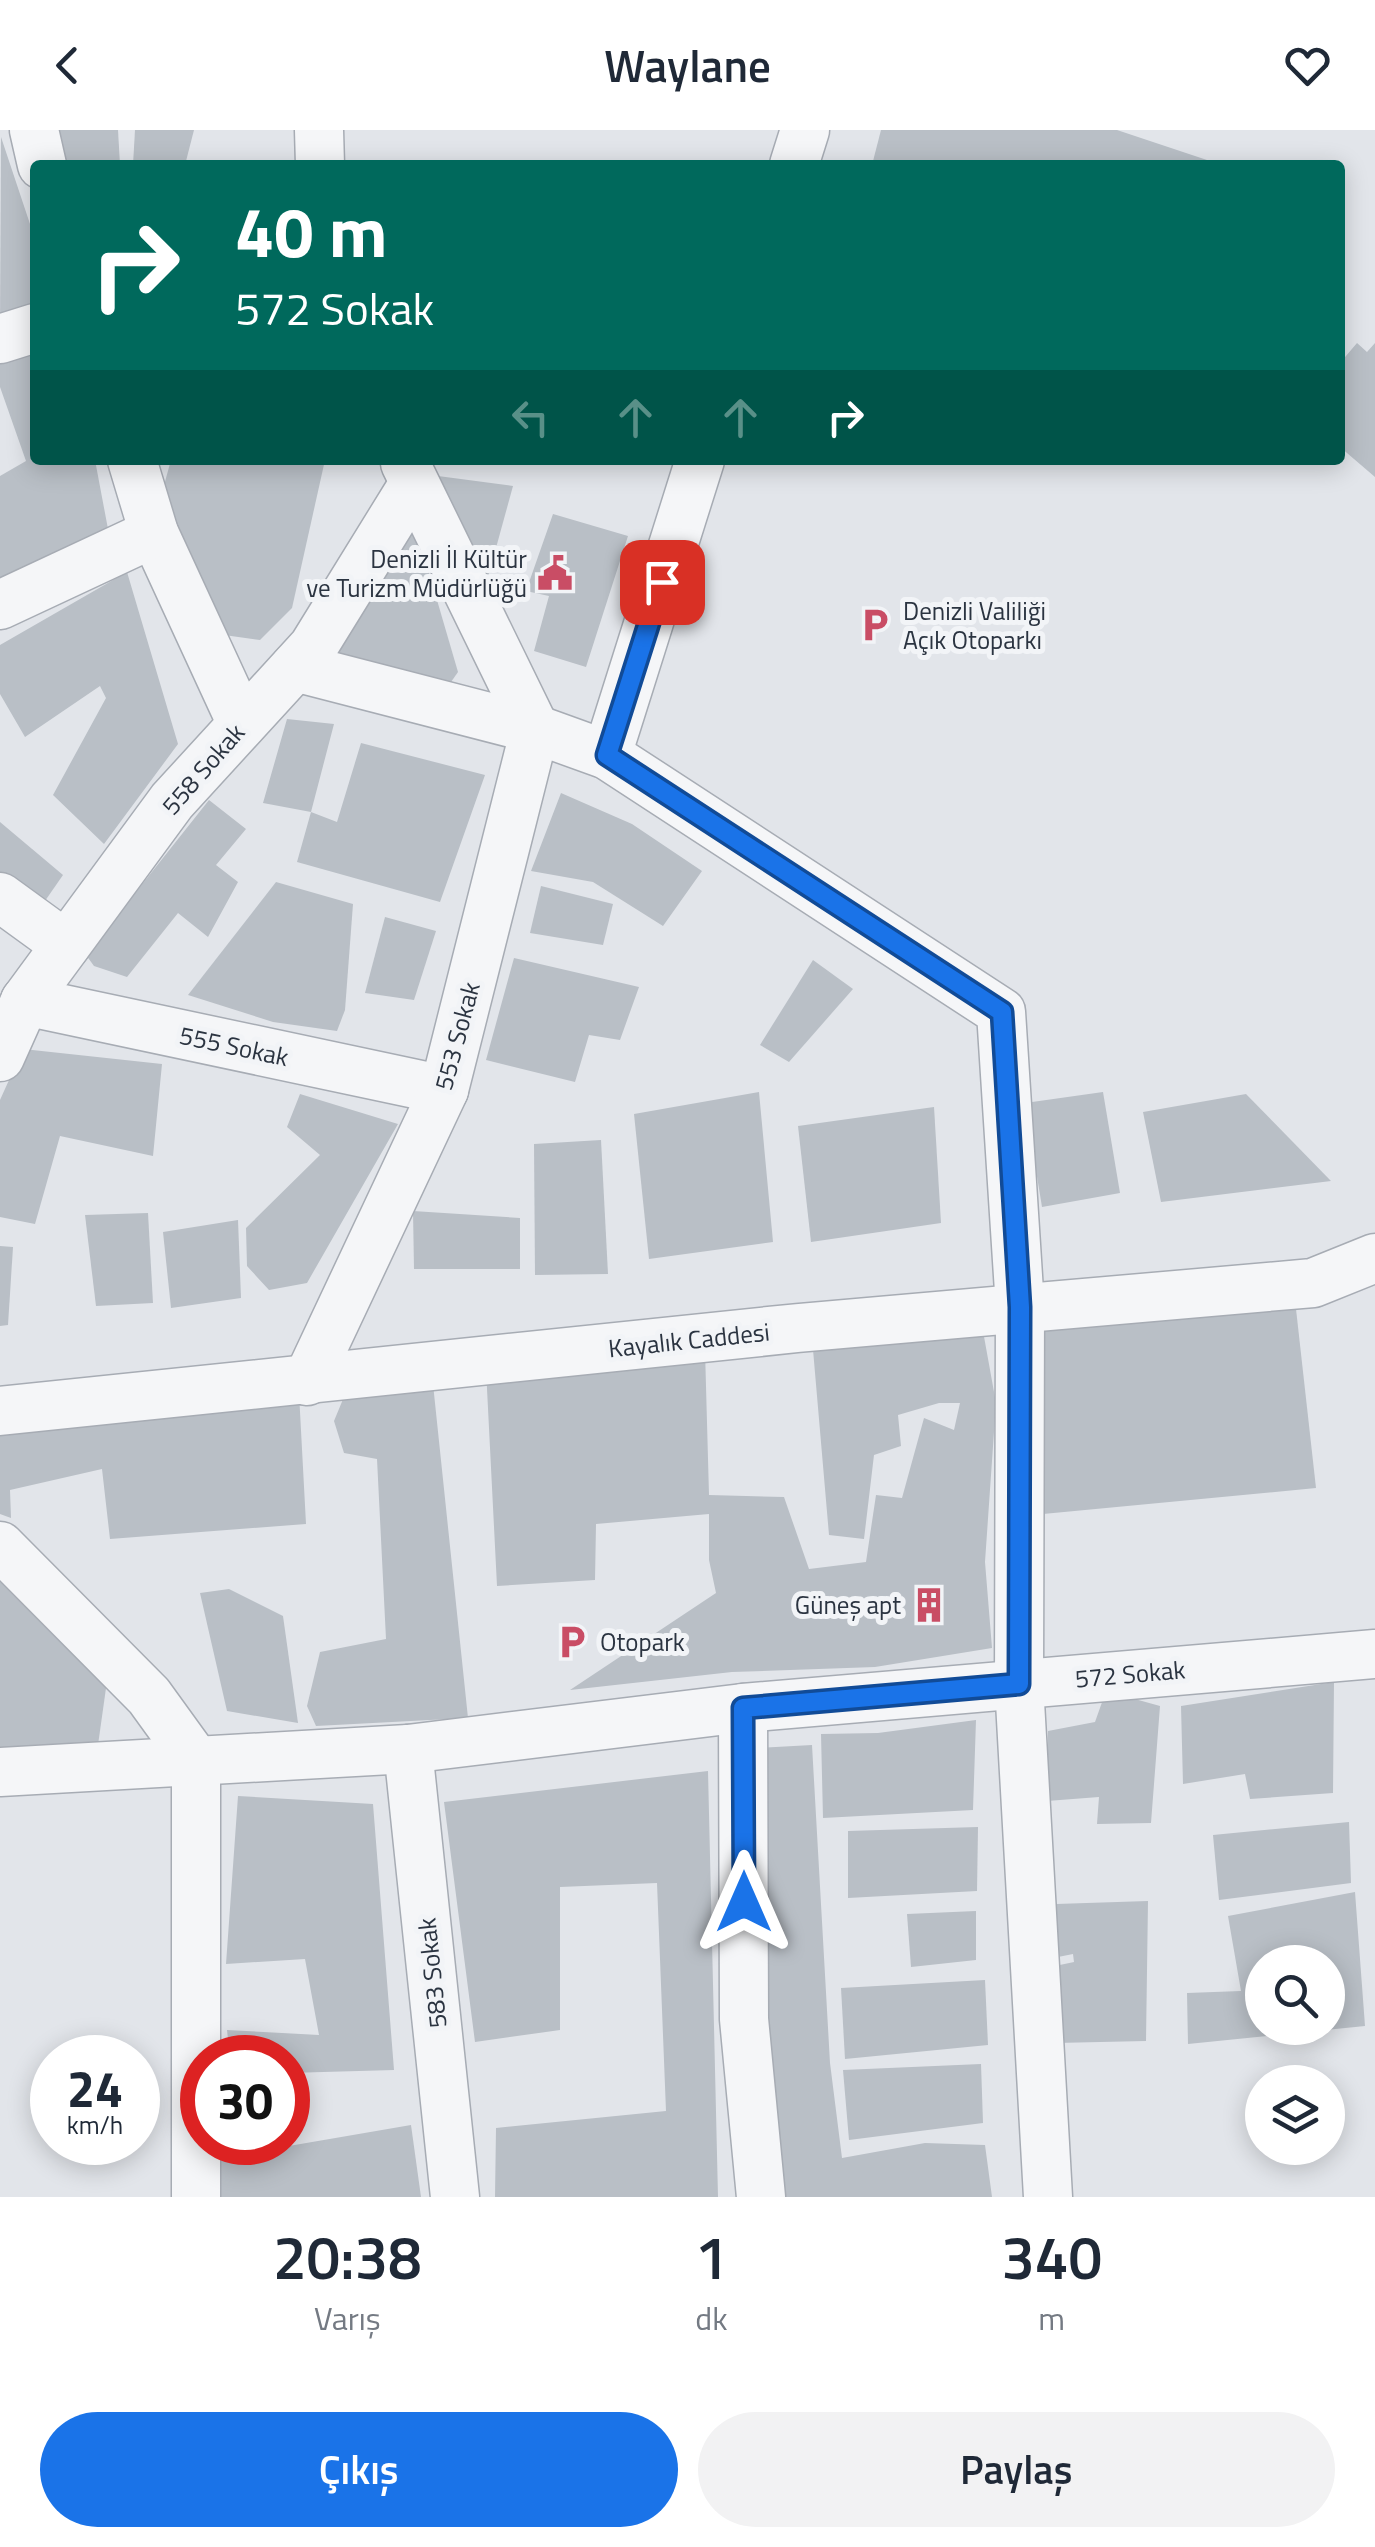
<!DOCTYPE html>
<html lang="tr">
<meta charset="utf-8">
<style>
:root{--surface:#fff;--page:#f2f2f3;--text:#1f2937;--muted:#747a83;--accent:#1a73e8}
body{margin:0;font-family:"Titillium Web",sans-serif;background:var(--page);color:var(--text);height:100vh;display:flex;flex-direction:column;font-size:38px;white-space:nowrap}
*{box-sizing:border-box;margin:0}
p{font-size:32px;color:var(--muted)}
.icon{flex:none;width:55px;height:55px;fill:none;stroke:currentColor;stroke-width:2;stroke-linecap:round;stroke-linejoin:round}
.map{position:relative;height:2067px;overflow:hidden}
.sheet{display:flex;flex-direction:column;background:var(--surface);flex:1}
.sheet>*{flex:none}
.top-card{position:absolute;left:30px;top:30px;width:1315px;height:305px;border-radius:10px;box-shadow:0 5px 25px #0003;background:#00695c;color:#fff;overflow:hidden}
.controls{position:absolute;left:1245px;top:1815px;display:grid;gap:20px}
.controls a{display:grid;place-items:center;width:100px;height:100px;border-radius:50%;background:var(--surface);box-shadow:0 5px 25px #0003;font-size:50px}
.speed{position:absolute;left:30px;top:1905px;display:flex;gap:20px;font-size:50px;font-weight:700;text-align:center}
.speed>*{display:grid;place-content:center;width:130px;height:130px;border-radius:50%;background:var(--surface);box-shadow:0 5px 25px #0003;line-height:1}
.speed small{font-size:25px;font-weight:400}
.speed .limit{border:15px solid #d22;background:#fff;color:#111}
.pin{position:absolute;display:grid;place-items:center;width:85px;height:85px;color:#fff;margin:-42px;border-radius:20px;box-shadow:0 5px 15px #0006}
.me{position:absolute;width:110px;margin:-55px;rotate:0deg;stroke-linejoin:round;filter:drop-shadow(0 0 8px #0008)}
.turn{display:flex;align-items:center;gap:35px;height:210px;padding:0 40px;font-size:45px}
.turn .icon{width:130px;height:130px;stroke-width:2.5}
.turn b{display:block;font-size:70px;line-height:85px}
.lanes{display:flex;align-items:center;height:95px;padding:0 40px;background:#0003;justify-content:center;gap:50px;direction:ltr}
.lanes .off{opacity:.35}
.eta{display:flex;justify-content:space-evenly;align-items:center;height:170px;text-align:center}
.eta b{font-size:60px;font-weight:600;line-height:70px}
.primary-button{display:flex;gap:20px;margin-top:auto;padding:20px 40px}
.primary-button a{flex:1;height:115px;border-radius:60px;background:var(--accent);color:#fff;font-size:40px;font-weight:600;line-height:115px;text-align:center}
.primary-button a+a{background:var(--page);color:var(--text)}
header{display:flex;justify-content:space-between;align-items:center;height:130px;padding:0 40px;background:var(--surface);font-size:45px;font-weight:600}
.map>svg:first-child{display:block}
</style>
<header><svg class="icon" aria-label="back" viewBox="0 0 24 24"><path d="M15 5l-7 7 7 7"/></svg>Waylane<svg class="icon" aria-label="heart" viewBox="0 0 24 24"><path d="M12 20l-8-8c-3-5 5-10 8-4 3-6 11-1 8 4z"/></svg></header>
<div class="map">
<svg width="1375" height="2067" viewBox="0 0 1375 2067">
<rect width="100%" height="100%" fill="#e2e5ea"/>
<g fill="#b9bfc6" fill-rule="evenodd">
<polygon points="51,0 118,0 120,35 61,35"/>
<polygon points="135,0 194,0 185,35 133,35"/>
<polygon points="881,0 1117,0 1219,34 872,35"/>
<polygon points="1,7 35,109 35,187 0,197"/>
<polygon points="1357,213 1367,222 1375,213 1375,347 1340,317 1340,233"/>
<polygon points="35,224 35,330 95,330 108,399 0,450 0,346 26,331 0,257 0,232"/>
<polygon points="171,330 325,330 292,478 260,510 217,504 161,366"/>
<polygon points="438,346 513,356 485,458"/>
<polygon points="553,384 628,406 586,537 534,521 549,466 526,461"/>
<polygon points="395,401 418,405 458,542 444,562 312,532"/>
<polygon points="127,442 178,614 104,714 53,665 106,568 100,556 25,607 0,564 0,515"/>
<polygon points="287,589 334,594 311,682 337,692 361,613 485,645 440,772 297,732 311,682 263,673"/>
<polygon points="561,663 632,694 702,741 663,796 593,752 531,741"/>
<polygon points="209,670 246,699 216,735 238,752 208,807 178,783 127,847 94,836 86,825"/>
<polygon points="0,692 63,745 38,781 0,749"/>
<polygon points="276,752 353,774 345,880 337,901 273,892 188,865"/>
<polygon points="541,756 613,774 603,815 530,803"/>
<polygon points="385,787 436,801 414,870 365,863"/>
<polygon points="514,828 639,857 620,910 589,905 575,952 486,930"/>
<polygon points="813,830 853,859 789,932 760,915"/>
<polygon points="23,919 162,934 153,1026 60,1006 35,1094 0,1087 0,970"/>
<polygon points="759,962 773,1112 649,1129 634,984"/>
<polygon points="1103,962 1120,1063 1042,1077 1025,973"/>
<polygon points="300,964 398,994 307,1153 269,1160 247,1136 246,1098 320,1025 287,997"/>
<polygon points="1246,964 1331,1051 1161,1072 1143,982"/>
<polygon points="934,977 941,1093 811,1112 798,996"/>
<polygon points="601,1010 608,1144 535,1145 534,1014"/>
<polygon points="413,1081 520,1088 520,1139 414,1139"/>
<polygon points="148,1083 153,1173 96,1176 85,1085"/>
<polygon points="238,1090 241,1168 171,1178 163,1102"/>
<polygon points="0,1116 13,1117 8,1195 0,1196"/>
<polygon points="1295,1170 1316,1358 1043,1384 1033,1188"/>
<polygon points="981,1190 996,1273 985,1432 992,1518 875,1537 732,1542 570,1560 716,1463 709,1430 709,1384 596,1394 595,1450 497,1456 486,1239 705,1220 709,1365 784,1367 809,1439 866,1432 876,1365 902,1368 924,1288 954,1300 960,1273 939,1273 898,1285 901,1316 874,1325 864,1409 829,1405 812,1208"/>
<polygon points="433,1254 468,1588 316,1596 307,1576 320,1522 386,1509 377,1329 344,1323 334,1291 346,1262"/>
<polygon points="299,1263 306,1394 110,1409 102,1339 10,1360 11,1388 0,1384 0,1302"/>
<polygon points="0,1452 106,1558 98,1615 0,1621"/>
<polygon points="229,1459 283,1486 298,1593 227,1581 200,1463"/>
<polygon points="1334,1552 1333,1663 1250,1669 1245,1644 1183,1654 1181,1576"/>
<polygon points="1106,1561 1160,1576 1151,1693 1097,1694 1099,1667 1047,1671 1048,1601 1095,1592"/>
<polygon points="976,1590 973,1680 823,1688 821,1604 878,1603"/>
<polygon points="812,1615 830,1933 842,2028 925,2013 985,2015 992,2067 771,2067 757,1618"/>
<polygon points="708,1641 718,2067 495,2067 496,1998 666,1981 657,1753 560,1757 560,1900 475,1912 444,1672"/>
<polygon points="238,1666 373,1674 394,1940 288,1943 288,1928 230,1928 227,1900 319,1905 305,1829 226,1834"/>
<polygon points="1349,1692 1351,1753 1219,1770 1213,1705"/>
<polygon points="978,1697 977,1761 848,1768 848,1701"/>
<path d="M1355,1762L1365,1896L1188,1914L1187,1863L1241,1861L1228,1786ZM1262,1832H1328V1898H1262Z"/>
<polygon points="1148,1771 1146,1911 1055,1913 1055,1836 1074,1832 1073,1824 1058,1827 1056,1774"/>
<polygon points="976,1781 976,1830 911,1837 907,1784"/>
<polygon points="985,1850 988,1915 845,1929 841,1858"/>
<polygon points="981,1934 983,1993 849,2010 843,1940"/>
<polygon points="411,1995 421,2067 214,2067 219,2028"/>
</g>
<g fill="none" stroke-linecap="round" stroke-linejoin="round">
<defs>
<g id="minor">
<polyline points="34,0 42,35"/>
<polyline points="319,0 320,35"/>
<polyline points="794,35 805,0"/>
<polyline points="0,209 35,198"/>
<polyline points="132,330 154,403 242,594"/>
<polyline points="405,333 535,599"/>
<polyline points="0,475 154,403"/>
<polyline points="295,537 535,599 607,625 1001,882 1020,1177 1019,1554 1048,2067"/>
<polyline points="607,625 700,330"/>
<polyline points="0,767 66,815"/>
<polyline points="25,871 444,960"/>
<polyline points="0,927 25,871 172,671 313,517 413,355"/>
<polyline points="307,1251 444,960 535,599"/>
<polyline points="0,1281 798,1198 1313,1153 1375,1128"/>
<polyline points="0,1416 149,1566 196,1631 196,2067"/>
<polyline points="743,1578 744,1889 761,2067"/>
<polyline points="408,1619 455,2067"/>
<polyline points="0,1642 408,1619 743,1578 1375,1524"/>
</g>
</defs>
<use href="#minor" stroke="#a7acb4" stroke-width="51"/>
<use href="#minor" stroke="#f5f6f8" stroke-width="48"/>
</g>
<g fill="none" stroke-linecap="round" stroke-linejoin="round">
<defs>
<polyline id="route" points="662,452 607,625 1002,882 1020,1177 1019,1554 743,1578 744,1772"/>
</defs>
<use href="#route" stroke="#114b97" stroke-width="25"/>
<use href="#route" stroke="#1a73e8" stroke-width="18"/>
</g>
<defs>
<symbol id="civic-bare" viewBox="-9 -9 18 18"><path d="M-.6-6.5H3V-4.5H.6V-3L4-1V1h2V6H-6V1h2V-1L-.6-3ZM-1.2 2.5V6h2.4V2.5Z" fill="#c94d65" stroke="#f2f4f7" stroke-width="2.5" paint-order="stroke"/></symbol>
<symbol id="parking-bare" viewBox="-9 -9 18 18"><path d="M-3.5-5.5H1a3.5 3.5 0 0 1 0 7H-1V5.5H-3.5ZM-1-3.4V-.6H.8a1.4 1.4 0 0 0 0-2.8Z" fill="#c94d65" stroke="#f2f4f7" stroke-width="2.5" paint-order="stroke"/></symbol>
<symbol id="building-bare" viewBox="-9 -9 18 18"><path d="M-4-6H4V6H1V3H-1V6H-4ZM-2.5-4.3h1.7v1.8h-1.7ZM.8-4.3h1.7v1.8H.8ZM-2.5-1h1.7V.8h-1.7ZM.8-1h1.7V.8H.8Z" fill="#c94d65" stroke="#f2f4f7" stroke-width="2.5" paint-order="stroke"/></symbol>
</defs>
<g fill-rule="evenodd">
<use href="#civic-bare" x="530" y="418" width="50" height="50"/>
<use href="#parking-bare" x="850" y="470" width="50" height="50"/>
<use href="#building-bare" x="904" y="1450" width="50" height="50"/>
<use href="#parking-bare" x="547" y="1487" width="50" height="50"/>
</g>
<g text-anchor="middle" stroke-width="10" stroke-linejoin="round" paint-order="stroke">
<g font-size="25" fill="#2b3441" stroke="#f2f4f7" text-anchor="end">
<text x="527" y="438">Denizli İl Kültür<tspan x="527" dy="29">ve Turizm Müdürlüğü</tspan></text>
<text x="903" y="490" text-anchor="start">Denizli Valiliği<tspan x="903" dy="29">Açık Otoparkı</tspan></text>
<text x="901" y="1484">Güneş apt</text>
<text x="600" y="1521" text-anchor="start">Otopark</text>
</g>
<g font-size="25" fill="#2b3441" stroke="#f2f4f7">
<text transform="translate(203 639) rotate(-49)" y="9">558 Sokak</text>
<text transform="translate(457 906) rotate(-75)" y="9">553 Sokak</text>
<text transform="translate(234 916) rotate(12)" y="9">555 Sokak</text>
<text transform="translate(689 1210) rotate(-6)" y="9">Kayalık Caddesi</text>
<text transform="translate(1130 1544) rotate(-5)" y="9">572 Sokak</text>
<text transform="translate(432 1843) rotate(-96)" y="9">583 Sokak</text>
</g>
</g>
</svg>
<div class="controls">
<a><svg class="icon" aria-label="search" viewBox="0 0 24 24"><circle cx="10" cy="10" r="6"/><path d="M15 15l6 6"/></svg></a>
<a><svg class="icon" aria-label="layers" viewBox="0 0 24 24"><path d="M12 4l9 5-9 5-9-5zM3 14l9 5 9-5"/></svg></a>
</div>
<div class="speed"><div>24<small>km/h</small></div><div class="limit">30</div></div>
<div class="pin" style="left:662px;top:452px;background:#d93025"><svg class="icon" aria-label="arrive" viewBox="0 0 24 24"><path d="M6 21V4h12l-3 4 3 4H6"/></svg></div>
<svg class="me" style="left:744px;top:1772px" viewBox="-20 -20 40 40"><path d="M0-17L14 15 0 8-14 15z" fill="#1a73e8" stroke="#fff" stroke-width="4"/></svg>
<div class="top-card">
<div class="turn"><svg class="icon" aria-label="right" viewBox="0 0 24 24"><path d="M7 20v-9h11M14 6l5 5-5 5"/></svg><div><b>40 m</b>572 Sokak</div></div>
<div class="lanes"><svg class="icon off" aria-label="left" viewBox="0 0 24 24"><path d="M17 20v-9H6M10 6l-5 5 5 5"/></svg><svg class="icon off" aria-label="ahead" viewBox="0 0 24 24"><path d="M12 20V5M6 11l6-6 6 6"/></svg><svg class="icon off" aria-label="ahead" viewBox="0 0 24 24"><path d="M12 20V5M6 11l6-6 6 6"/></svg><svg class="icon" aria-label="right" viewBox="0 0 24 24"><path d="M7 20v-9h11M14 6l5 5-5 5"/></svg></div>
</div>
</div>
<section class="sheet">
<div class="eta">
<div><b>20:38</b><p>Varış</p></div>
<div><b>1</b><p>dk</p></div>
<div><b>340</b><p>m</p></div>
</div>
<div class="primary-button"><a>Çıkış</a><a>Paylaş</a></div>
</section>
